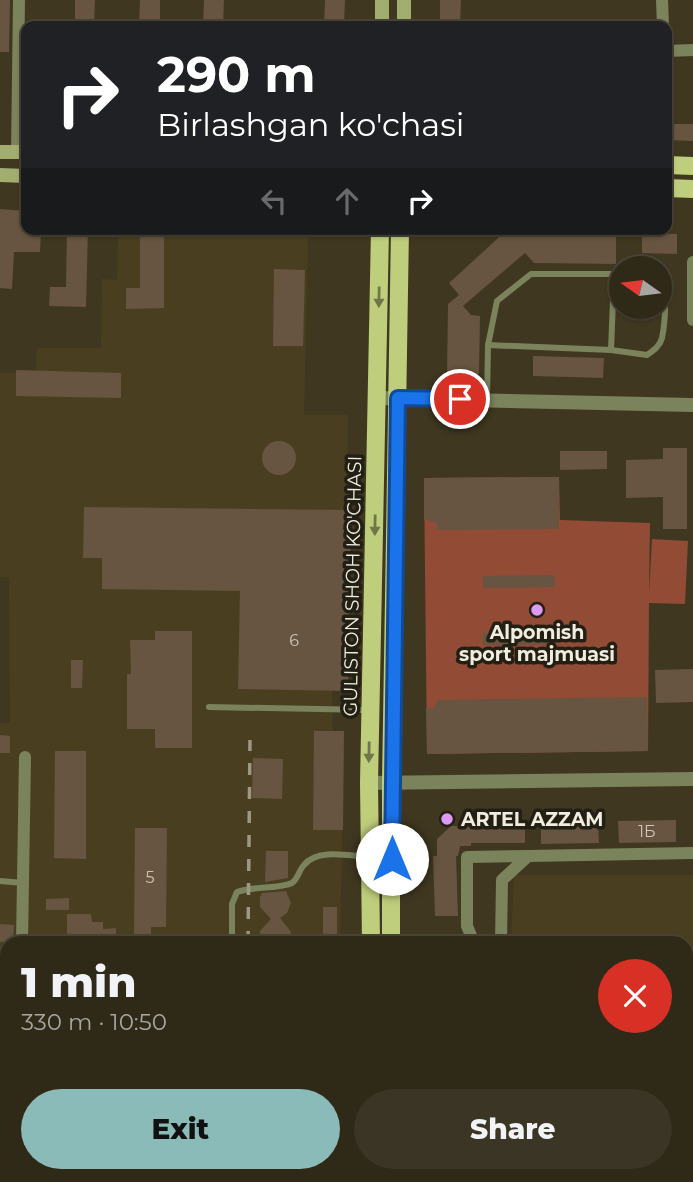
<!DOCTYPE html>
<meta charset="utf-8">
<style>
:root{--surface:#2f2918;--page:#3b3525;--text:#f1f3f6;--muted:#a7a6a2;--line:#4a4537;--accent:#8bbbb9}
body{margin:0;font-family:Montserrat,sans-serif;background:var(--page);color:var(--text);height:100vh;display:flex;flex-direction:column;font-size:26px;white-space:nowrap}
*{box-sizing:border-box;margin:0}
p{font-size:23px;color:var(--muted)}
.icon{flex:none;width:38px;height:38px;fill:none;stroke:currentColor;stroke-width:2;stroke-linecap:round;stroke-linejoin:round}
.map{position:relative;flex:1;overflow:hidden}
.sheet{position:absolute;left:0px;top:936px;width:693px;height:247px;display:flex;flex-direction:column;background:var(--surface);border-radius:21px 21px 0 0;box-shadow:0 2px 5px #0004,0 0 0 2px var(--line)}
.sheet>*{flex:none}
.top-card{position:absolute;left:21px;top:21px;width:651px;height:214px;border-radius:14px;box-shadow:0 2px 5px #0004,0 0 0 2px var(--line);background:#202124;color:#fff;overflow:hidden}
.needle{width:46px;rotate:284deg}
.controls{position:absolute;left:609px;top:256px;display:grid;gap:14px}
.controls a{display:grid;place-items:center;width:63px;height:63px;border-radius:50%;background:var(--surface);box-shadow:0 2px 5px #0004,0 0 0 2px var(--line);font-size:35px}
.pin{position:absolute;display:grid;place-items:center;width:60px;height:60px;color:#fff;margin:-30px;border:4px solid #fff;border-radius:50%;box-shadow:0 2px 7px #0007}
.me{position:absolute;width:77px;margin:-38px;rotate:0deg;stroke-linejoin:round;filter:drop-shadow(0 0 5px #0008)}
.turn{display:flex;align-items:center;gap:24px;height:147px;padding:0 21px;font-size:32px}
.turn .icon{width:91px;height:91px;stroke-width:2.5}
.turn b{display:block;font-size:49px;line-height:60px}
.lanes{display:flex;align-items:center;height:66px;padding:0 21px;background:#0003;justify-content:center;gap:35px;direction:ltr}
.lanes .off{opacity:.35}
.round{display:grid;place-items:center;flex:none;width:74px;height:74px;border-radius:37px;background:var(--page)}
.summary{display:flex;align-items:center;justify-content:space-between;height:119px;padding:0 21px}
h1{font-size:42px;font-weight:800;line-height:52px}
.action{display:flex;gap:14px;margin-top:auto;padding:14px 21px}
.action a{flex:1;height:80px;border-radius:42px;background:var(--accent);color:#111;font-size:28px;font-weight:800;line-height:80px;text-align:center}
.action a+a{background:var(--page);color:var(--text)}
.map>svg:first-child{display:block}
</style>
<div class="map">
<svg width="693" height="1182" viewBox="0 0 693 1182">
<rect width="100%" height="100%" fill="#3f3720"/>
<g fill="#493f20">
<polygon points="118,229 308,229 304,415 348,415 346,506 351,507 348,691 332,691 333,731 344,731 340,943 7,943 7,959 3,959 0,1167 0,723 10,723 9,578 0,577 0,373 16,373 16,370 36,371 37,348 101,348 102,279 117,280"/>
<polygon points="514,875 693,875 693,1182 512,1182 513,1176 686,1176 686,943 511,943"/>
<polygon points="44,1176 337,1176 336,1182 43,1182"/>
</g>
<polygon fill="#924b35" points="559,477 560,520 650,523 649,593 652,539 688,541 685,604 649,603 648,751 427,754 424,478"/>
<g fill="#675441">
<polygon points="0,0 10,0 9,52 0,52"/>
<polygon points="75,0 95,0 94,26 75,26"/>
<polygon points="140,0 160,0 160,26 139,26"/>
<polygon points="204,0 224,0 223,26 203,26"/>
<polygon points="325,0 345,0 344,26 324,26"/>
<polygon points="440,0 461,0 460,26 440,26"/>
<polygon points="667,124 693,124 693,141 667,140"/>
<polygon points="0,209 26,211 26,229 41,229 40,252 14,252 12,289 0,288"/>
<polygon points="67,229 88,229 86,307 49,306 50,287 66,287"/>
<polygon points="140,229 164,229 164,308 126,309 126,288 140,288"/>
<polygon points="508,229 512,229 519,237 527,229 616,230 616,264 534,263 525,253 463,306 471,315 480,316 479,374 447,373 448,304 459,295 449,283"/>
<polygon points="642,233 677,234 677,254 642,253"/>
<polygon points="274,269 305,270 303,346 273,346"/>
<polygon points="533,356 604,358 603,378 533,376"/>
<polygon points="16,370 121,373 121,398 16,396"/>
<circle cx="279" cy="458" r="17"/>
<polygon points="663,448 687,448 687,529 663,529 663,497 626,498 626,460 663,459"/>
<polygon points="560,451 607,451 607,469 560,470"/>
<polygon points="559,477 559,529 437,530 437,523 424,519 424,478"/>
<polygon points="84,507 351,510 348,691 238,689 240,591 102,589 102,558 83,558"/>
<polygon points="554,575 555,587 483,588 483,576"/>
<polygon points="155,631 192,631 192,748 155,748 155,729 127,729 127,674 131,674 130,640 155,640"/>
<polygon points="554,632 555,644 483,645 483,633"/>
<polygon points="71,660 83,660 82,688 71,688"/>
<polygon points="693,669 693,702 656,703 655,670"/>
<polygon points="647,697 648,751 427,754 426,708 434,708 438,700"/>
<polygon points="314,731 344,731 343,830 313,830"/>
<polygon points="0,735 10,736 10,753 0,753"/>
<polygon points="55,751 86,751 86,859 54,858"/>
<polygon points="253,758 283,759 282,799 252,798"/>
<polygon points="676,820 676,842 619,843 618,821"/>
<polygon points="469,822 525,823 525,843 471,843 471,846 460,846 458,856 456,856 458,916 435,916 433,856 437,856 437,839 451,826 468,826"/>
<polygon points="598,822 599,843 541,844 541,823"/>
<polygon points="135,828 167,828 166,927 151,927 151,937 134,936"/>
<polygon points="266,851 288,851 288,878 265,882"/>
<polygon points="286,891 291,903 287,913 280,918 291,932 290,943 261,943 260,931 271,919 260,907 260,897 262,893"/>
<polygon points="69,898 69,910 46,910 46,899"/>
<rect x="323" y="907" width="14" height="36"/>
<polygon points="67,914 91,914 92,922 103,922 103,929 116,928 116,943 67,943"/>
<polygon points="0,924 14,925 13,942 0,942"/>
</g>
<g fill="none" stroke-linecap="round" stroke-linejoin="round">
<g stroke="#7b835c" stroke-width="6">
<path d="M488,345L611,350L647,355C654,350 660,346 662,338C665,324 668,287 660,277"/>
<polyline points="611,350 614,275"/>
<polyline points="487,400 488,345 497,301 531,274 621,274"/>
<polyline points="209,707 369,710"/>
<polyline points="0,881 23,883"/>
<path d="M232,943V904L237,892C253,886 280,889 292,883C298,879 299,870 304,865C318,848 349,856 368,857"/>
<polyline points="238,1176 240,1182"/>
<polyline points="20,1180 94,1182"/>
</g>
<g stroke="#7b835c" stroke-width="12">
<polyline points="662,0 663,26"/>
<polyline points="667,51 693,50"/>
<polyline points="17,152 19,0"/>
<polyline points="693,262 693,320"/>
<polyline points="22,943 25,757"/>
<polyline points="474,943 467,926 467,857 528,856"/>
<polyline points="501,943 502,880 528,856 693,853"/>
<polyline points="20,1176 20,1182"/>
<polyline points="483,1176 483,1182"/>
<polyline points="341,1182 341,1176"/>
</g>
<g stroke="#7b835c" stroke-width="14">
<polyline points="378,398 693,405"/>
<polyline points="369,783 693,779"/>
</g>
<g stroke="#a1ae6f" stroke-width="14">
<polyline points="382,26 382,0"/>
<polyline points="404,26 404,0"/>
<polyline points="0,152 26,152"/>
<polyline points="0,175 26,176"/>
</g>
<g stroke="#bece7c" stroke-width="18">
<polyline points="667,165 693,166"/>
<polyline points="667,188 693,189"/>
<polyline points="371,943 369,783 380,229"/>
<polyline points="391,943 391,783 400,229"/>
<polyline points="362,1182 362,1176"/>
<polyline points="377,1182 377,1176"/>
</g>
<g stroke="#9d9785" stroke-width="3.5" stroke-dasharray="12 12" stroke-linecap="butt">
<polyline points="248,943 250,740"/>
<polyline points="247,1176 248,1182"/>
</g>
</g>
<defs><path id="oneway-solid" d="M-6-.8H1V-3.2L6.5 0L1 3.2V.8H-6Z" transform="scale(1.75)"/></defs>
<g fill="#707648">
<use href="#oneway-solid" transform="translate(379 297) rotate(91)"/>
<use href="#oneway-solid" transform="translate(375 525) rotate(91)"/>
<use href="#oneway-solid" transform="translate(369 752) rotate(91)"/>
</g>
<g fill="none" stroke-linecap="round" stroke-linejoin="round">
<defs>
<polyline id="route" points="392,859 398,398 460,399"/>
</defs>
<use href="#route" stroke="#114b97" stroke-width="18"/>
<use href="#route" stroke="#1a73e8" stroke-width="12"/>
</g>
<g fill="#dd99f3" stroke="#221f14" stroke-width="2.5">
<circle cx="537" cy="610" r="7"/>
<circle cx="447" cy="819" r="7"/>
</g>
<g text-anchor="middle" stroke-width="7" stroke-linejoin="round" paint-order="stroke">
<g font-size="16" fill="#cec6b7">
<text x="294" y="646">6</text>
<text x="647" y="837">1Б</text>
<text x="150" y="883">5</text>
</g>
<g font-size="19" fill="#f1ecde" stroke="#221f14">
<text transform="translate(352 586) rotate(-89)" y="7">GULISTON SHOH KO'CHASI</text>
</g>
<g font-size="19" font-weight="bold" fill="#f1ecde" stroke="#221f14">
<text x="537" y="639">Alpomish<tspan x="537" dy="22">sport majmuasi</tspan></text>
<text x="461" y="826" text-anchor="start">ARTEL AZZAM</text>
</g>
</g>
</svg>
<div class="controls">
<a><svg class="needle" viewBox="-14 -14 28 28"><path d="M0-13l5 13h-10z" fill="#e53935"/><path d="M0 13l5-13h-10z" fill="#a7a6a2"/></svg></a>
</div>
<div class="pin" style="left:460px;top:399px;background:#d93025"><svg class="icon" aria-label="arrive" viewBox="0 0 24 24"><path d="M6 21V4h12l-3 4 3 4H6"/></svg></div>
<svg class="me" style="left:392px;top:859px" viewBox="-20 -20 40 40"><circle r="19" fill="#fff"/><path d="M0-13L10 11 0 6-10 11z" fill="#1a73e8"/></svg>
<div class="top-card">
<div class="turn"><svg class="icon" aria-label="right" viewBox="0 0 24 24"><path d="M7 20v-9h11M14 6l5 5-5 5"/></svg><div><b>290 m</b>Birlashgan ko'chasi</div></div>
<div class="lanes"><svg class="icon off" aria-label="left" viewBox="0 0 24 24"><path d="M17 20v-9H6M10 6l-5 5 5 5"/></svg><svg class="icon off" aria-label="ahead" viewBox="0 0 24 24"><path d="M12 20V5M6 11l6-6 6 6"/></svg><svg class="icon" aria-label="right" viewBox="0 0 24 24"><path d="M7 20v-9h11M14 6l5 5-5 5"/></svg></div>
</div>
<section class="sheet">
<div class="summary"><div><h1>1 min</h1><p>330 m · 10:50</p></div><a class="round" style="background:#d93025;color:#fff"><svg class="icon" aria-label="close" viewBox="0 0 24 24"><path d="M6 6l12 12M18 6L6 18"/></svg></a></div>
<div class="action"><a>Exit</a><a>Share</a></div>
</section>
</div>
